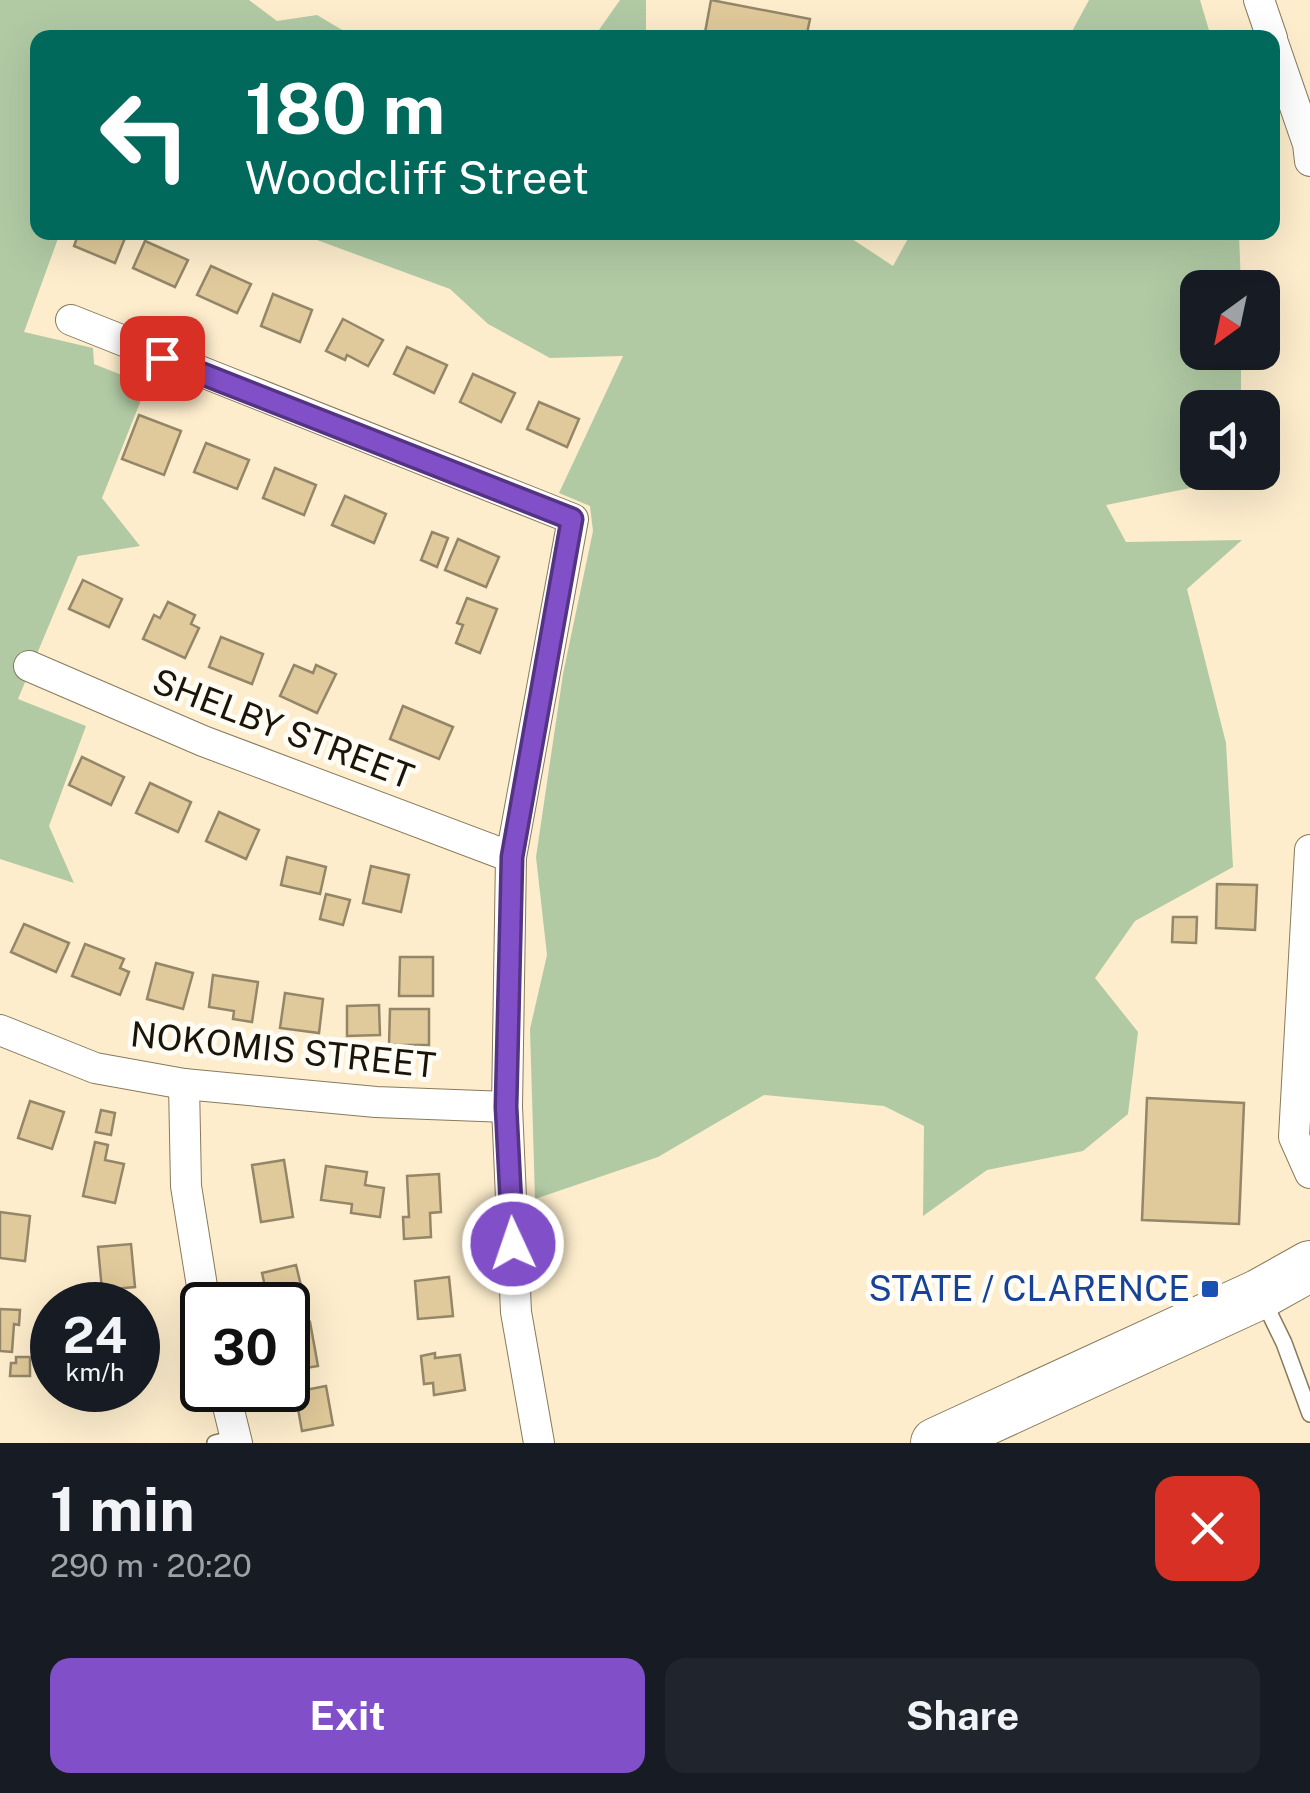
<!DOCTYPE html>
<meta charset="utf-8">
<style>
:root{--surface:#171b24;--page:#20242c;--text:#f1f3f6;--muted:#9ea1a6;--accent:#8150c8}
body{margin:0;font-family:"Public Sans",sans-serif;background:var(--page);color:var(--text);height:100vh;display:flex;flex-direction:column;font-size:38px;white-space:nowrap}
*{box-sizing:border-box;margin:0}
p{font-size:32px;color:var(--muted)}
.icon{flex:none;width:55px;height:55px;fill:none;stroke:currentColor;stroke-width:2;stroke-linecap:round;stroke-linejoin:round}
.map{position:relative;height:1443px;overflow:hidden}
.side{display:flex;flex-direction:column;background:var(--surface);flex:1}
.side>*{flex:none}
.banner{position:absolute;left:30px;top:30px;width:1250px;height:210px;border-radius:20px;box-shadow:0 10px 40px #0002;background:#00695c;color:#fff;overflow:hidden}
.needle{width:65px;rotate:213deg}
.tools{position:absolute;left:1180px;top:270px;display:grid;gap:20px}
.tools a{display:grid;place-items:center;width:100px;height:100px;border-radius:20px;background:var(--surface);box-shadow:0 10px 40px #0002;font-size:50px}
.speed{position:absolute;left:30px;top:1282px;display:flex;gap:20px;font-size:50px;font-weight:700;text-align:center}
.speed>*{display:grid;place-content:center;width:130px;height:130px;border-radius:50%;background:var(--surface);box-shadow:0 10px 40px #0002;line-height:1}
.speed small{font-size:25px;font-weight:400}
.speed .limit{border:5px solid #111;border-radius:15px;background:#fff;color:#111}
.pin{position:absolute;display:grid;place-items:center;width:85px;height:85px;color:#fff;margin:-42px;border-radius:20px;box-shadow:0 5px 15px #0006}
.me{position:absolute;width:110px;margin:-55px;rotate:357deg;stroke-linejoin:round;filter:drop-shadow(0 0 8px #0008)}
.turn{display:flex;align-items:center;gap:35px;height:210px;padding:0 50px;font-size:45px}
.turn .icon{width:130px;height:130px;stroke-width:2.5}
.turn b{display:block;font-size:70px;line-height:85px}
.round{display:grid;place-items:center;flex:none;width:105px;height:105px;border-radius:20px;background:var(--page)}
.head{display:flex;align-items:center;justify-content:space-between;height:170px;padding:0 50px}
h1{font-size:60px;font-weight:700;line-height:75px}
.button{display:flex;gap:20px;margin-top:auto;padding:20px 50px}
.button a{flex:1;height:115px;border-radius:20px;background:var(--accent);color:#fff;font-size:40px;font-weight:700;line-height:115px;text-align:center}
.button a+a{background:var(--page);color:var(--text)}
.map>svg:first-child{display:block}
</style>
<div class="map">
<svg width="1310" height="1443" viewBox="0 0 1310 1443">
<rect width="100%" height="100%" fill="#fdedcc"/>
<g fill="#b1caa4">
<polygon points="0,0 249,0 277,21 317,15 354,37 38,38 38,232 60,233 24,332 93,348 94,364 147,385 102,498 140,546 78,556 18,699 86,726 49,826 74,883 0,859"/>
<polygon points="620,0 646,0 646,31 640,37 594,37"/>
<polygon points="1089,0 1200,0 1211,37 1069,37"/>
<polygon points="298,233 843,233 893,266 911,233 1239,233 1241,287 1198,288 1198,352 1241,353 1241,407 1198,408 1198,472 1240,473 1240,478 1106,505 1126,542 1242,540 1187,589 1226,743 1233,867 1135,921 1095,978 1138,1032 1128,1114 1083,1151 987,1170 923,1216 924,1126 884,1106 764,1095 658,1157 535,1199 530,1029 547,955 536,857 563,674 593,531 590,506 559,493 623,356 550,358 488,324 450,289"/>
</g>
<g fill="#e0c99a" stroke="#948668" stroke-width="2.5">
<polygon points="711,0 810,19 806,38 704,38"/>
<polygon points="79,232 125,232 127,233 115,263 74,246"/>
<polygon points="145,241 188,260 175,287 133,268"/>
<polygon points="211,266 251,284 237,313 197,295"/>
<polygon points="273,294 312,310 300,342 261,326"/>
<polygon points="343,319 383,340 368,366 347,355 345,360 326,351"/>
<polygon points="407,347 447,365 434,393 394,374"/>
<polygon points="473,374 515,393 501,422 460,402"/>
<polygon points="539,402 579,419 567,447 527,429"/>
<polygon points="139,415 181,431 164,475 122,459"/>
<polygon points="206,443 249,460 237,489 194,472"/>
<polygon points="275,468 316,485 304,515 263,498"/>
<polygon points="345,496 386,514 374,543 332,525"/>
<polygon points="432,532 448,538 437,567 421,560"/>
<polygon points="458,539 499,557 486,587 445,570"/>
<polygon points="83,580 122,599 109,627 69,609"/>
<polygon points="467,598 497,609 480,653 456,643 463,625 457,623"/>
<polygon points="168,602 195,615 191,624 199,628 185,658 143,639 154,615 160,618"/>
<polygon points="221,637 263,654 252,684 209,667"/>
<polygon points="294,665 313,673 316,665 336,674 317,713 280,696"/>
<polygon points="403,706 453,727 439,759 390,739"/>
<polygon points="82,757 124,777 111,805 69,785"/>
<polygon points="150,783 191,802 178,832 136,813"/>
<polygon points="219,812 259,830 246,859 206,841"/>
<polygon points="287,857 326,867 320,894 281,885"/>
<polygon points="371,866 409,875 401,912 363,903"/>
<polygon points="1217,884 1257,885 1255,930 1216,928"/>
<polygon points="326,894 350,900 343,925 320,919"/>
<polygon points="1173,917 1197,917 1196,943 1172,942"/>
<polygon points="24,924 69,943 56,972 11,952"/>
<polygon points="85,944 124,959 120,968 129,972 120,995 72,976"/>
<polygon points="400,957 433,957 433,996 399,996"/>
<polygon points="156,963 193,973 183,1009 147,999"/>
<polygon points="213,975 258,982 252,1022 233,1019 234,1011 209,1007"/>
<polygon points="285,993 323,999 319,1033 280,1028"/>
<polygon points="379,1005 380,1035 347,1036 347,1006"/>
<polygon points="390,1009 429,1009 429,1045 389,1045"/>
<polygon points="1147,1098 1244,1103 1239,1224 1142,1220"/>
<polygon points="30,1101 64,1112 52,1149 18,1138"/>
<polygon points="101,1110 115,1113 111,1135 96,1132"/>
<polygon points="95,1142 108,1145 105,1160 124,1164 115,1203 83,1196"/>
<polygon points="284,1160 293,1217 261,1222 252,1165"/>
<polygon points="326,1166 367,1172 365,1185 384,1188 380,1217 351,1213 352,1204 321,1200"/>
<polygon points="439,1174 441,1212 430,1213 431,1237 404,1239 403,1217 409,1217 407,1176"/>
<polygon points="0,1212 30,1216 25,1261 0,1258"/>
<polygon points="131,1244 135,1287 102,1290 98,1247"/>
<polygon points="296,1265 306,1306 288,1311 288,1305 269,1305 262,1273"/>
<polygon points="449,1277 453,1316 418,1319 415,1281"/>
<polygon points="96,1298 97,1305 66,1305 66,1301"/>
<polygon points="0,1309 20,1310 19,1325 14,1324 12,1352 0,1351"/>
<polygon points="310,1322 318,1366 288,1371 288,1326"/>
<polygon points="435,1353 435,1358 460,1355 465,1390 434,1395 433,1383 424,1384 421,1356"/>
<polygon points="16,1357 30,1357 30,1376 10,1376 11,1363 16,1363"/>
<polygon points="326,1386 333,1425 302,1431 295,1392"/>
</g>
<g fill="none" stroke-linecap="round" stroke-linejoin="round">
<defs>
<g id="service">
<polyline points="1264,1302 1284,1343 1310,1414"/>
<polyline points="215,1443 236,1438"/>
</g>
<g id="minor">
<polyline points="1259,0 1272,38"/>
<polyline points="1272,40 1308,144 1310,161"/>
<polyline points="71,320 573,519 511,857 507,1107 516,1312 539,1443"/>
<polyline points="29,666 203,741 511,857"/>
<polyline points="1310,850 1294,1137 1310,1173"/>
<polyline points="0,1030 95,1068 184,1084 376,1102 507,1107"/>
<polyline points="184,1084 186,1186 205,1305"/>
<polyline points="224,1390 237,1443"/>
</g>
<polyline id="primary" points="936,1443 1260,1294 1310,1266"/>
</defs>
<use href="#service" stroke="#887a5c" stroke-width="18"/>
<use href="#minor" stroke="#887a5c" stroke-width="32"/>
<use href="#primary" stroke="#887a5c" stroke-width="52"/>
<use href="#service" stroke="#fff" stroke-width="15"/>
<use href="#minor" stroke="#fff" stroke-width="30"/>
<use href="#primary" stroke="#fff" stroke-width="50"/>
</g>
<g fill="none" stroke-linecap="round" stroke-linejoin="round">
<defs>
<polyline id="route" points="162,358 572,519 512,857 506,1107 513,1244"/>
</defs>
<use href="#route" stroke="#543482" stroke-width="25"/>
<use href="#route" stroke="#8150c8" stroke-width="18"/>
</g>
<rect fill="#1a4fb4" stroke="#fffcf5" stroke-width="4" x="1200" y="1279" width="20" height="20" rx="5"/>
<g text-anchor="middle" stroke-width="10" stroke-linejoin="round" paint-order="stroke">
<g font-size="35" fill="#1b1509" stroke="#fffcf5">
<text transform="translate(283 729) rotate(21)" y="12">SHELBY STREET</text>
<text transform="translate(283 1050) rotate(6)" y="12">NOKOMIS STREET</text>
</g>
<g font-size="35" fill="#164399" stroke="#fffcf5" text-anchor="end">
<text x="1190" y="1301">STATE / CLARENCE</text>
</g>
</g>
</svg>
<div class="tools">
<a><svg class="needle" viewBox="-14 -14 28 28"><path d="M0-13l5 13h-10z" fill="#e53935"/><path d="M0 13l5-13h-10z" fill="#9ea1a6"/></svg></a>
<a><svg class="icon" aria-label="sound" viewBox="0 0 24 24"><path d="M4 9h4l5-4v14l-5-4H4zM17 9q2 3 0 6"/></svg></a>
</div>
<div class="speed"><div>24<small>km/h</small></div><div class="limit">30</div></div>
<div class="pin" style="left:162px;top:358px;background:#d93025"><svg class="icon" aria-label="arrive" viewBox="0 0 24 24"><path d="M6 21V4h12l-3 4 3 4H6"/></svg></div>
<svg class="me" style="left:513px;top:1244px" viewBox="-20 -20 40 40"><circle r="17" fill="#8150c8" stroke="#fff" stroke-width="3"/><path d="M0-11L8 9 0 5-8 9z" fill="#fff"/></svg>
<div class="banner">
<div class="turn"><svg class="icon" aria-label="left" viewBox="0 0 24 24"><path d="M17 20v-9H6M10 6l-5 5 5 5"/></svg><div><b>180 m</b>Woodcliff Street</div></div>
</div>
</div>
<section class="side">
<div class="head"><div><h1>1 min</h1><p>290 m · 20:20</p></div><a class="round" style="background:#d93025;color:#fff"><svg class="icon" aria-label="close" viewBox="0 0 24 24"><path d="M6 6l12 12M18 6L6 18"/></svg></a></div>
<div class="button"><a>Exit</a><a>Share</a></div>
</section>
